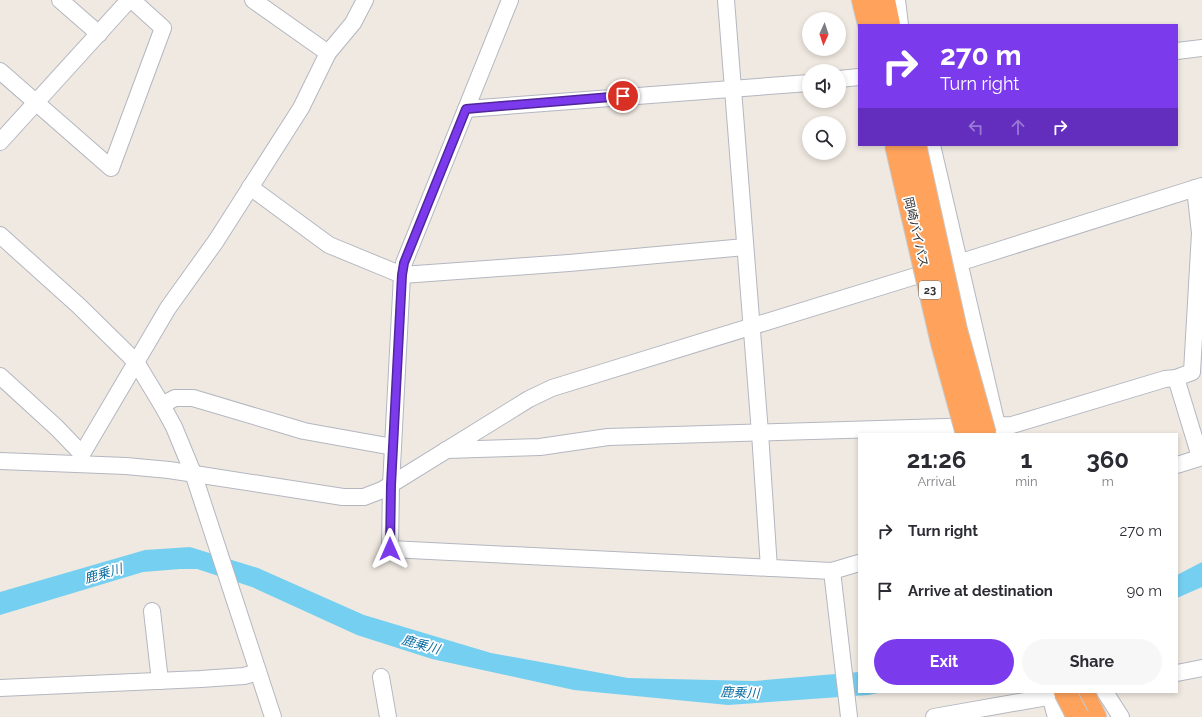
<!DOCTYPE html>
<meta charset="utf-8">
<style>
:root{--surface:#fff;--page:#f7f7f7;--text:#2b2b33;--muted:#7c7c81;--accent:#7c3aed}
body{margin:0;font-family:Raleway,"Noto Sans JP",sans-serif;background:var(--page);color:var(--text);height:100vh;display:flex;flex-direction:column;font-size:15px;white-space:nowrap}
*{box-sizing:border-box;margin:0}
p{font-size:13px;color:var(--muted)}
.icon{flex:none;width:22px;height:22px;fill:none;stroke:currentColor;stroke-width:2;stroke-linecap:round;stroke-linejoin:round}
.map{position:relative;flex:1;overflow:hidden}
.details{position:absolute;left:858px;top:433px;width:320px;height:260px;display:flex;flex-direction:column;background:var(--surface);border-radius:0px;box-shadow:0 2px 6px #0003}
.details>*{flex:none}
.guide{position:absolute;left:858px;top:24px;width:320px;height:122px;border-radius:0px;box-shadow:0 2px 6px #0003;background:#7c3aed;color:#fff;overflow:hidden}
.needle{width:26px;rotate:183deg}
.tools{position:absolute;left:802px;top:12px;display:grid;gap:8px}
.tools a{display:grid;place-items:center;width:44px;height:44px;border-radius:50%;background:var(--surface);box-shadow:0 2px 6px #0003;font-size:20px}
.pin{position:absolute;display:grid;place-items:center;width:34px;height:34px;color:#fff;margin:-17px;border:2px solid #fff;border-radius:50%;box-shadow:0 1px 4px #0007}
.me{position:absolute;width:44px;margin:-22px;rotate:0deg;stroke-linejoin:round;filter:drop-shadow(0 0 3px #0008)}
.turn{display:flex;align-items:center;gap:14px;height:84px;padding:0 16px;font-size:18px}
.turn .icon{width:52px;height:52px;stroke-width:2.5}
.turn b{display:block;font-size:28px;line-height:34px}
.lanes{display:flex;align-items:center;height:38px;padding:0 16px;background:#0003;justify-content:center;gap:20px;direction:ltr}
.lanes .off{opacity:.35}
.eta{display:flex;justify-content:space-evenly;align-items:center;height:68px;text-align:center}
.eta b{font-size:24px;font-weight:700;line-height:28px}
.action{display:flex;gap:8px;margin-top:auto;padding:8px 16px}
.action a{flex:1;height:46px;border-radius:24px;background:var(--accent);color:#fff;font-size:16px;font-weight:700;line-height:46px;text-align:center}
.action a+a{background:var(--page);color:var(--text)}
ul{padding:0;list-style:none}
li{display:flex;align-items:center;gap:12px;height:60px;padding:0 16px}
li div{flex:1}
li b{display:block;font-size:15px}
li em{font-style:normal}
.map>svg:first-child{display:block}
</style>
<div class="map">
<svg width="1202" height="717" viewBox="0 0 1202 717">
<rect width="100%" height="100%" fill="#efe9e1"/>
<g fill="#75cff0">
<polygon points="190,547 258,568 364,615 491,653 628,678 754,681 859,672 859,692 883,692 868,695 728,705 574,690 432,659 357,635 252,587 197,569 180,569 143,572 0,615 0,592 145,550"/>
<polygon points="1202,562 1202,587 1177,598 1177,575"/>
</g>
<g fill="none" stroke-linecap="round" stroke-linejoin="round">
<defs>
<g id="minor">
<polyline points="60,0 99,34"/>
<polyline points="253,0 328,53"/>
<polyline points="510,0 404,263 402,275 391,485 390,549 832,571 859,563"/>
<polyline points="726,0 760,433 769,568"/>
<polyline points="897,0 900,25"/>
<polyline points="1177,51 1202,48"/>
<polyline points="0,71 111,168 163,28 132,0"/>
<polyline points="839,79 859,77"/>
<polyline points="466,109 809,83"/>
<polyline points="0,142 129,0"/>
<polyline points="932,145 999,434"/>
<polyline points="250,187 329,245 402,275 569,263 745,247"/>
<polyline points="0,235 79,306 136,362 162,405 174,427 193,473 273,717"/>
<polyline points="0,376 57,428 82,454"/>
<polyline points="1176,378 1200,457"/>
<polyline points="162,405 175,398 193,398 304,431 393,447"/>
<polyline points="446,450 540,447 608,437 1012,425 1165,379 1176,378 1192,372 1200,233 1195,188"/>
<polyline points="0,461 126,466 169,470 343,497 364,497 382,490 529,399 552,388 958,263 1202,186"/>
<polyline points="81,464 82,454 168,308 216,241 301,108 328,53 353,23 365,0"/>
<polyline points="1177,465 1202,457"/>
<polyline points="832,571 849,717"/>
<polyline points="152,611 160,681"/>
<polyline points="1177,673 1202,668"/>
<polyline points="381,677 388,717"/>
<polyline points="0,688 201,679 244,676 258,672"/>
<polyline points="1049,692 1056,717"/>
<polyline points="1105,692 1121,717"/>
<polyline points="934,717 1076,692"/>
</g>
<g id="highway">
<polyline points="863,0 869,25"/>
<polyline points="884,0 889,25"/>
<polyline points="1083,692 1095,717"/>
</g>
</defs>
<use href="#minor" stroke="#b4b7c1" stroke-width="18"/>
<use href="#highway" stroke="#c9c9c9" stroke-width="24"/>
<use href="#minor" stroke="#fff" stroke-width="16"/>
<use href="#highway" stroke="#ffa35c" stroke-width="22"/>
<defs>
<g id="highway-bridge">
<polyline points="896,145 942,343 967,434"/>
<polyline points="915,145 956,330 985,434"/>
<polyline points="1065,692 1078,717"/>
</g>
</defs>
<use href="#highway-bridge" stroke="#c9c9c9" stroke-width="24" stroke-linecap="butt"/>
<use href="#highway-bridge" stroke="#ffa35c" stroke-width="22"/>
</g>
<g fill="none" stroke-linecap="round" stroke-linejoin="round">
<defs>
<polyline id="route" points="390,549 391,485 402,275 404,263 466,109 623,96"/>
</defs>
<use href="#route" stroke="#51269a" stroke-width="10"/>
<use href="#route" stroke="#7c3aed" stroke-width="7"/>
</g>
<g text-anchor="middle" stroke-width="3.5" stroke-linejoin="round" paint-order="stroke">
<rect fill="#fff" stroke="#6d6d6d" stroke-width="1" x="919" y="281" width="22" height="18" rx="3"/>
<g font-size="11" font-weight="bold" fill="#2e2e2e">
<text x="930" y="294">23</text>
</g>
<g font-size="12" fill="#2e2e2e" stroke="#fff">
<text transform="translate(916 232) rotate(77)" y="4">岡崎バイパス</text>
</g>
<g font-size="13" font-style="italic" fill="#0d6fa3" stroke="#fff">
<text transform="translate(103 573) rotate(-16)" y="5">鹿乗川</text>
<text transform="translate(421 644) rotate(16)" y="5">鹿乗川</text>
<text transform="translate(740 692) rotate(2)" y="5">鹿乗川</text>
</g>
</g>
</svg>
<div class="tools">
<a><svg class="needle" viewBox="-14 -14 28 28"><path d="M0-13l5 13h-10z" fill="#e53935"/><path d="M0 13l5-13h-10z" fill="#7c7c81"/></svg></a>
<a><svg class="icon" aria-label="sound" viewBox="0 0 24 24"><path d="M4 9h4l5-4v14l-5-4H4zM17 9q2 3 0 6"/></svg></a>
<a><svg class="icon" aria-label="search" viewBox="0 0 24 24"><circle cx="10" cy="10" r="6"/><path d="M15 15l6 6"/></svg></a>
</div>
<div class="pin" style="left:623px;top:96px;background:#d93025"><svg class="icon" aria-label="arrive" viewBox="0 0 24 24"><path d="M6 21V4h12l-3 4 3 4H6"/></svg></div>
<svg class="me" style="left:390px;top:549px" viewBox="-20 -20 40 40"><path d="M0-17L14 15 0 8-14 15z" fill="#7c3aed" stroke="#fff" stroke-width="4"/></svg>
<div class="guide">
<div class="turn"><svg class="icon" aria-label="right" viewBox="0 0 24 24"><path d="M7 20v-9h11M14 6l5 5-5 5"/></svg><div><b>270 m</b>Turn right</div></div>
<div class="lanes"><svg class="icon off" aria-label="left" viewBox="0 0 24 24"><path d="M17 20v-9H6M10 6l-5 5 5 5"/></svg><svg class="icon off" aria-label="ahead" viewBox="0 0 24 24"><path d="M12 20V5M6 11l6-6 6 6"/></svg><svg class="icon" aria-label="right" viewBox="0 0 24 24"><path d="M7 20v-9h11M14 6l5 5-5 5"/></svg></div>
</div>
<section class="details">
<div class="eta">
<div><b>21:26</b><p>Arrival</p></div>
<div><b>1</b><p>min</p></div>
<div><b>360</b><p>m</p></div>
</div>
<ul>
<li><svg class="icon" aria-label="right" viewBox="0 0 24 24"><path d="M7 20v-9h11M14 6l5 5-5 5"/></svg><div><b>Turn right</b></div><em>270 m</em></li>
<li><svg class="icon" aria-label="arrive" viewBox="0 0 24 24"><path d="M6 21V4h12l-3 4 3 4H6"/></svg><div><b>Arrive at destination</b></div><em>90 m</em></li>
</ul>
<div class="action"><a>Exit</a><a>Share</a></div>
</section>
</div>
